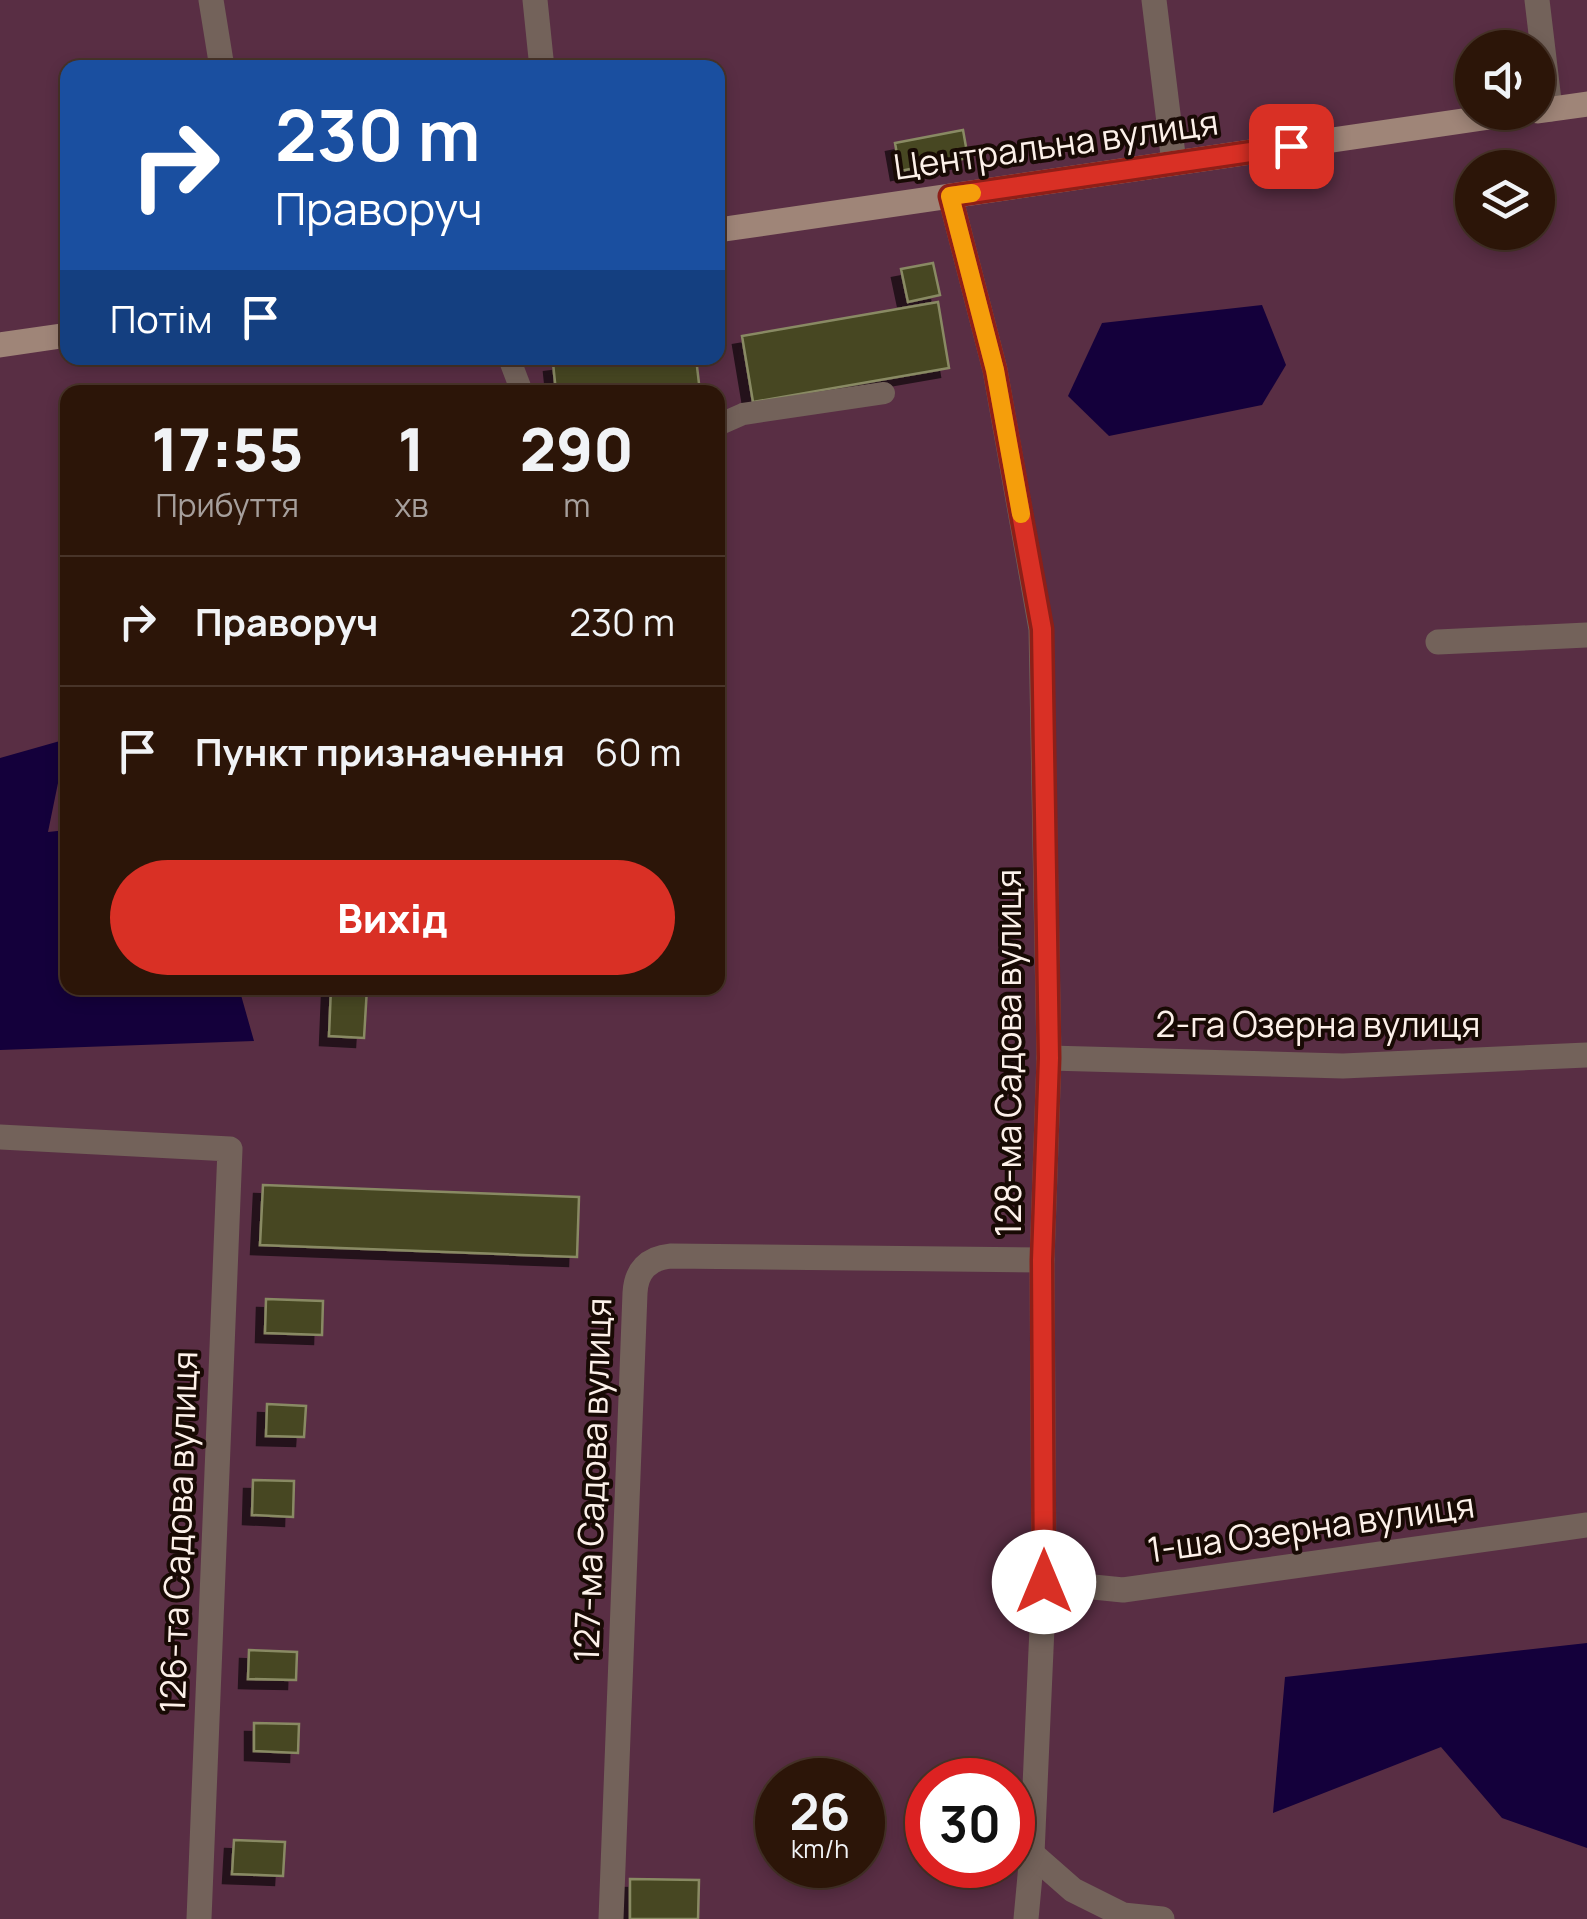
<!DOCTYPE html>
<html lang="uk">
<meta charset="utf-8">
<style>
:root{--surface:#2c1508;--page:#382216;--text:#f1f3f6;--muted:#a69f9c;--line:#483429;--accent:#d93025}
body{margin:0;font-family:Manrope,sans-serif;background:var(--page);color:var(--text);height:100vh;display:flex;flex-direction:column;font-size:38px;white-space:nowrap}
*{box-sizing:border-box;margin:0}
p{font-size:32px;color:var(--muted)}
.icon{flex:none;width:55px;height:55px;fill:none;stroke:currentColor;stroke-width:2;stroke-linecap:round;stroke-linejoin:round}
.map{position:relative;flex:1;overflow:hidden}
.side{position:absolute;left:60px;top:385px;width:665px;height:610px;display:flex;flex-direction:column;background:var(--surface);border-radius:20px;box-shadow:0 5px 15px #0003,0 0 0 2px var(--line)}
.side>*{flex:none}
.guide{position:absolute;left:60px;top:60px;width:665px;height:305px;border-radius:20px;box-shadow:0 5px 15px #0003,0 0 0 2px var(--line);background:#1a4fa0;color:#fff;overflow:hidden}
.tools{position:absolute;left:1455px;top:30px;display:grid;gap:20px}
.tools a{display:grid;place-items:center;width:100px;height:100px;border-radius:50%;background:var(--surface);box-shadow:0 5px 15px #0003,0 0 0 2px var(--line);font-size:50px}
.speed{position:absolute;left:755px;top:1758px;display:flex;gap:20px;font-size:50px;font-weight:700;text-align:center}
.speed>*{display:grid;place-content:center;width:130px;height:130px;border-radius:50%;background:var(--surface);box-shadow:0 5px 15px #0003,0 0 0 2px var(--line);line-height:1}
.speed small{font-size:25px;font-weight:400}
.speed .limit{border:15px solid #d22;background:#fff;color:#111}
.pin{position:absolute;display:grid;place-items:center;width:85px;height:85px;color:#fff;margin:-42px;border-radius:20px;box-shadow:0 5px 15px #0006}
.me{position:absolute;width:110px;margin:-55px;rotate:0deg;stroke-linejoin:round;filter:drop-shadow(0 0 8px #0008)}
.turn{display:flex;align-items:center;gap:35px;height:210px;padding:0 50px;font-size:45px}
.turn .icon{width:130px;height:130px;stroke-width:2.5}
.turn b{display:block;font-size:70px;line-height:85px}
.then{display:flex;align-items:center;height:95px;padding:0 50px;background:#0003;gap:20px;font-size:38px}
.eta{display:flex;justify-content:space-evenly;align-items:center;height:170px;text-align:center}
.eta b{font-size:60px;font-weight:800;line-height:70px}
.button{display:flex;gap:20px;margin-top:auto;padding:20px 50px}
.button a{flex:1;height:115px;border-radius:60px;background:var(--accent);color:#fff;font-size:40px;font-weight:800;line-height:115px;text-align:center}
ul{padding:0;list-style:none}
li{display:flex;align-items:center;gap:30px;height:130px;padding:0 50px;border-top:2px solid var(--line)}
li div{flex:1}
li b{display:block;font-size:38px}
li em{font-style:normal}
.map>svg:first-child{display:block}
</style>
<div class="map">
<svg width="1587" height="1919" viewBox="0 0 1587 1919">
<defs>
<filter id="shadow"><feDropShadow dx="-9" dy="9" stdDeviation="0" flood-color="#0009"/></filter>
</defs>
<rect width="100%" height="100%" fill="#3a1c0a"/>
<path fill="#592e44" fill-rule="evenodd" d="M0,0H1587V1919H0ZM1472,48H1538V112H1472ZM68,68H718V358H68ZM1472,168H1538V232H1472ZM68,392H718V988H68ZM778,1780H862V1865H778ZM928,1780H1012V1865H928Z"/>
<g fill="#14003b">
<polygon points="1262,305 1286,365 1262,405 1109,436 1068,396 1102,323"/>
<polygon points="67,739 48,832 67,830 68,988 239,988 254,1041 0,1050 0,758"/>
<polygon points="1587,1643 1587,1848 1502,1818 1441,1747 1273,1813 1285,1677"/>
</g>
<g fill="#464722" stroke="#898a64" stroke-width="2.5" filter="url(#shadow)">
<polygon points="963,130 968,158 900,171 895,143"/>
<polygon points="933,263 940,295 908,302 901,269"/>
<polygon points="938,302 949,368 753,402 742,336"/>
<polygon points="573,358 696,358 700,392 556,392 553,363 570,361"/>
<polygon points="331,988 367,988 364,1038 329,1036"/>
<polygon points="263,1185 579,1197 577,1257 260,1245"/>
<polygon points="266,1299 323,1301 322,1335 265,1333"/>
<polygon points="267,1404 306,1406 304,1437 266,1436"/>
<polygon points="253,1480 294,1481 293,1517 252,1515"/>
<polygon points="249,1650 297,1652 296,1680 248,1679"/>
<polygon points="254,1723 299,1724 298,1753 254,1751"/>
<polygon points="234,1840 285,1842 283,1876 232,1874"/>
<polygon points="630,1879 699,1880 698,1919 630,1919"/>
</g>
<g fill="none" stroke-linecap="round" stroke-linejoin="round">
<g stroke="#73625a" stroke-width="22">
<polyline points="509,358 522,392"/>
<polyline points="718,425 743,414 884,393"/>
</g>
<g stroke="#73625a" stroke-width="25">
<polyline points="211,0 222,68"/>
<polyline points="535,0 542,68"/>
<polyline points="1154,0 1174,163"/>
<polyline points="1537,0 1550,109"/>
<polyline points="950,196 995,370 1041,629 1049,1058 1042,1260 1044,1582 1032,1854 1026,1919"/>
<polyline points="1438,642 1587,635"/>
<polyline points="1049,1058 1343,1066 1587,1055"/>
<polyline points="0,1137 230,1149 199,1919"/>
<polyline points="1044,1582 1123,1590 1587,1525"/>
<polyline points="1032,1854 1073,1890 1123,1915 1162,1919"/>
<path d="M611,1919L635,1293C636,1271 648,1258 671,1256L1042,1260"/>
</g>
<g stroke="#9f8578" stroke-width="25">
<polyline points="1538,111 1587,104"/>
<polyline points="718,230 1524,112"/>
<polyline points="0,345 68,335"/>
</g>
</g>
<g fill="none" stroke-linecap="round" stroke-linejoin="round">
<defs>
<polyline id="route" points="1044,1582 1042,1260 1049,1058 1042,629 995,370 950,196 1291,146"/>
</defs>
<use href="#route" stroke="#8d1f18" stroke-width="25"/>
<use href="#route" stroke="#d93025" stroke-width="18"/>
<polyline stroke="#f59e0b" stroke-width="18" points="972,193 950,196 995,370 1021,514"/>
</g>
<g text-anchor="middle" stroke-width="8" stroke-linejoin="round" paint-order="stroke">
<g font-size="35" fill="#fcf0e9" stroke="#180a04">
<text transform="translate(1056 145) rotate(-8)" y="12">Центральна вулиця</text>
<text x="1318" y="1037">2-га Озерна вулиця</text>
<text transform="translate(1009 1053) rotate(-90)" y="12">128-ма Садова вулиця</text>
<text transform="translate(593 1480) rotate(-88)" y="12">127-ма Садова вулиця</text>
<text transform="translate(1311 1528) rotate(-8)" y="12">1-ша Озерна вулиця</text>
<text transform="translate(179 1532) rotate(-88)" y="12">126-та Садова вулиця</text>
</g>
</g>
</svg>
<div class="tools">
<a><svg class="icon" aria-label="sound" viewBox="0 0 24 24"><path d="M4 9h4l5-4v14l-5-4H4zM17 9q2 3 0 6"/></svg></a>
<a><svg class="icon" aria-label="layers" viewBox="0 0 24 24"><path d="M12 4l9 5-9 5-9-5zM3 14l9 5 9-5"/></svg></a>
</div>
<div class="speed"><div>26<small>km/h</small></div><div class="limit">30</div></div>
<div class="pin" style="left:1291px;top:146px;background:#d93025"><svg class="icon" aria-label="arrive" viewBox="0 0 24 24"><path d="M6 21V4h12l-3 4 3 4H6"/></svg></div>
<svg class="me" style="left:1044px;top:1582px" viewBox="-20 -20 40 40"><circle r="19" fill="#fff"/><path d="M0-13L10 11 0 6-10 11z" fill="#d93025"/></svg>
<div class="guide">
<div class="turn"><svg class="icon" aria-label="right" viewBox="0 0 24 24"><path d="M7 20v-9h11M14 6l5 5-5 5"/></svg><div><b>230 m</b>Праворуч</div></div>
<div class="then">Потім<svg class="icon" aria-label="arrive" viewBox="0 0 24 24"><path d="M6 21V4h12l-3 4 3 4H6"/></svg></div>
</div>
<section class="side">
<div class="eta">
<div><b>17:55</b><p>Прибуття</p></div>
<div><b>1</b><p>хв</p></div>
<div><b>290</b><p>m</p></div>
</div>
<ul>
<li><svg class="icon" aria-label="right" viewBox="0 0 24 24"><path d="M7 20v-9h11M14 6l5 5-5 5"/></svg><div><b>Праворуч</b></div><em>230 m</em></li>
<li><svg class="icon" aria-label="arrive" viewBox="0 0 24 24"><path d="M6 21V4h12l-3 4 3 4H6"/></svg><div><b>Пункт призначення</b></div><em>60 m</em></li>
</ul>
<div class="button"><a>Вихід</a></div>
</section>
</div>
